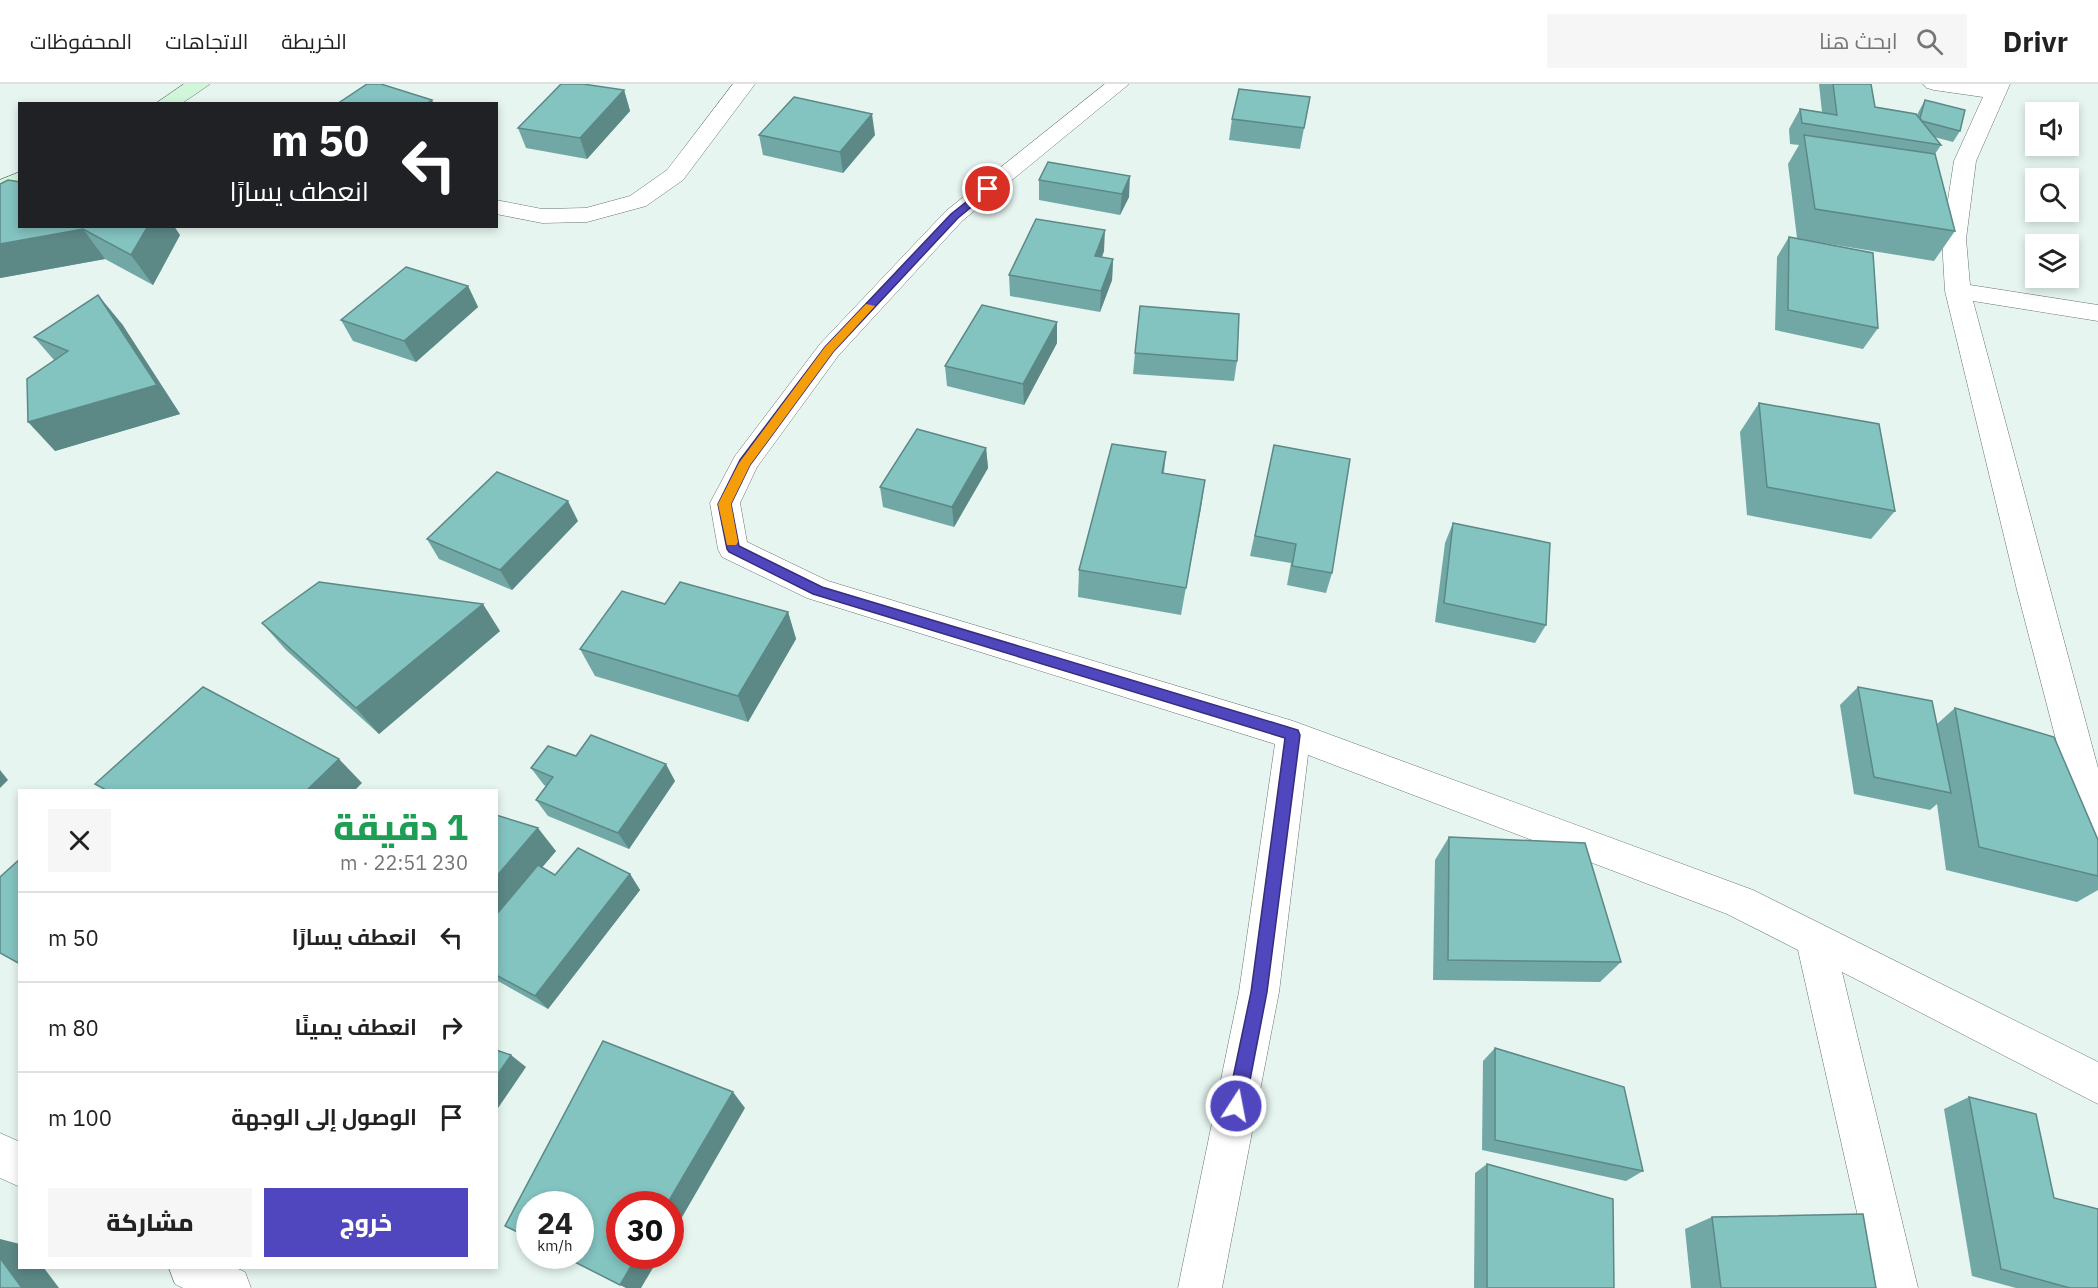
<!DOCTYPE html>
<html lang="ar">
<meta charset="utf-8">
<style>
:root{--surface:#fff;--page:#f6f6f6;--text:#222;--muted:#767676;--line:#e0e0e0;--accent:#5046bd}
body{margin:0;font-family:"IBM Plex Sans",Cairo,sans-serif;background:var(--page);color:var(--text);direction:rtl;height:100vh;display:flex;flex-direction:column;font-size:22px;white-space:nowrap}
*{box-sizing:border-box;margin:0}
p{font-size:20px;color:var(--muted)}
.icon{flex:none;width:33px;height:33px;fill:none;stroke:currentColor;stroke-width:2;stroke-linecap:round;stroke-linejoin:round}
.map{position:relative;flex:1;overflow:hidden;direction:ltr}
.panel{position:absolute;left:18px;top:705px;width:480px;height:480px;display:flex;flex-direction:column;background:var(--surface);border-radius:0px;box-shadow:0 3px 9px #0003;direction:rtl}
.panel>*{flex:none}
.guide{position:absolute;left:18px;top:18px;width:480px;height:126px;border-radius:0px;box-shadow:0 3px 9px #0003;direction:rtl;background:#202124;color:#fff;overflow:hidden}
.tools{position:absolute;left:2025px;top:18px;display:grid;gap:12px}
.tools a{display:grid;place-items:center;width:54px;height:54px;border-radius:0px;background:var(--surface);box-shadow:0 3px 9px #0003;font-size:30px}
.speed{position:absolute;left:516px;top:1107px;display:flex;gap:12px;font-size:30px;font-weight:700;text-align:center}
.speed>*{display:grid;place-content:center;width:78px;height:78px;border-radius:50%;background:var(--surface);box-shadow:0 3px 9px #0003;line-height:1}
.speed small{font-size:15px;font-weight:400}
.speed .limit{border:9px solid #d22;background:#fff;color:#111}
.pin{position:absolute;display:grid;place-items:center;width:51px;height:51px;color:#fff;margin:-26px;border:3px solid #fff;border-radius:50%;box-shadow:0 2px 6px #0007}
.me{position:absolute;width:66px;margin:-33px;rotate:11deg;stroke-linejoin:round;filter:drop-shadow(0 0 4px #0008)}
.turn{display:flex;align-items:center;gap:21px;height:126px;padding:0 30px;font-size:27px}
.turn .icon{width:78px;height:78px;stroke-width:2.5}
.turn b{display:block;font-size:42px;line-height:51px}
.round{display:grid;place-items:center;flex:none;width:63px;height:63px;border-radius:0px;background:var(--page)}
.head{display:flex;align-items:center;justify-content:space-between;height:102px;padding:0 30px}
h1{font-size:36px;font-weight:800;line-height:45px;color:#1e9e55}
.button{display:flex;gap:12px;margin-top:auto;padding:12px 30px}
.button a{flex:1;height:69px;border-radius:0px;background:var(--accent);color:#fff;font-size:24px;font-weight:800;line-height:69px;text-align:center}
.button a+a{background:var(--page);color:var(--text)}
ul{padding:0;list-style:none}
li{display:flex;align-items:center;gap:18px;height:90px;padding:0 30px;border-top:2px solid var(--line)}
li div{flex:1}
li b{display:block;font-size:22px}
li em{font-style:normal}
header{display:flex;align-items:center;gap:36px;box-sizing:border-box;height:84px;padding:0 30px;background:var(--surface);border-bottom:2px solid var(--line)}
header strong{font-size:28px}
nav{display:flex;gap:33px;margin-inline-start:auto;font-size:21px}
.search{width:420px;height:54px;background:var(--page);display:flex;align-items:center;gap:15px;box-sizing:border-box;padding:0 21px;border-radius:0px;color:var(--muted);font-size:22px}
.map>svg:first-child{display:block}
</style>
<header>
<strong>Drivr</strong>
<div class="search"><svg class="icon" aria-label="search" viewBox="0 0 24 24"><circle cx="10" cy="10" r="6"/><path d="M15 15l6 6"/></svg>ابحث هنا</div>
<nav><a>الخريطة</a><a>الاتجاهات</a><a>المحفوظات</a></nav>
</header>
<div class="map">
<svg width="2098" height="1204" viewBox="0 0 2098 1204">
<rect width="100%" height="100%" fill="#e6f5ef"/>
<g fill="none" stroke-linecap="round" stroke-linejoin="round">
<defs>
<g id="street">
<polygon points="733,0 755,0 683,96 646,122 587,138 542,139 496,130 496,116 542,125 586,124 630,112 667,86"/>
<polygon points="1105,0 1129,0 962,137 838,272 757,383 740,419 747,458 828,497 1293,637 1753,806 2098,978 2098,1020 1842,888 1918,1204 1874,1204 1798,866 1727,830 1308,671 1279,908 1222,1204 1178,1204 1239,908 1275,660 807,514 722,473 718,465 710,419 735,372 820,260 946,127"/>
<polygon points="1923,0 2010,0 1976,77 1966,155 1970,201 2098,221 2098,237 1973,217 2098,684 2098,764 2085,759 2080,748 2017,506 1945,207 1942,155 1954,77 1983,13 1934,6 1927,4"/>
<polygon points="0,1049 20,1058 20,1103 0,1094"/>
<polygon points="169,1184 236,1184 245,1188 251,1204 183,1204 175,1200"/>
</g>
<g id="secondary">
<polygon points="184,0 210,0 181,20 155,20"/>
<polygon points="20,88 20,104 0,112 0,96"/>
</g>
</defs>
<use href="#street" stroke="#677570" stroke-width="1"/>
<use href="#secondary" stroke="#677570" stroke-width="1"/>
<use href="#street" fill="#fff" fill-rule="evenodd"/>
<use href="#secondary" fill="#d2f6da" fill-rule="evenodd"/>
</g>
<g fill="#71a8a5">
<polygon points="1819,0 1871,0 1875,23 1917,31 1919,27 1925,16 1960,47 1953,58 1934,53 1941,61 1935,70 1955,147 1934,177 1811,157 1878,244 1863,265 1775,246 1777,173 1789,153 1797,154 1788,80 1799,61 1790,60 1789,45 1800,25 1822,28"/>
<polygon points="624,6 630,27 587,75 526,64 518,44"/>
<polygon points="1310,13 1300,65 1229,56 1232,35"/>
<polygon points="759,51 875,51 843,89 763,71"/>
<polygon points="1048,78 1129,113 1120,131 1039,116 1039,96"/>
<polygon points="0,100 180,151 153,201 105,175 0,194"/>
<polygon points="1104,167 1102,173 1113,175 1112,196 1100,228 1010,212 1009,191"/>
<polygon points="468,202 478,223 416,278 353,257 341,236"/>
<polygon points="122,240 180,330 55,367 54,276 34,253"/>
<polygon points="1057,259 1024,321 947,302 945,282"/>
<polygon points="1135,269 1237,277 1234,297 1133,290"/>
<polygon points="1759,319 1895,427 1871,455 1747,431 1740,348"/>
<polygon points="1274,361 1332,489 1326,509 1287,501 1291,479 1250,472"/>
<polygon points="986,364 988,384 954,443 883,423 880,403"/>
<polygon points="1166,368 1164,389 1205,396 1181,531 1078,513 1079,486"/>
<polygon points="578,437 512,506 439,475 427,455"/>
<polygon points="1453,439 1546,541 1535,559 1435,538 1445,459"/>
<polygon points="665,520 788,528 796,555 748,638 595,592 580,565"/>
<polygon points="262,539 500,547 379,650 286,566"/>
<polygon points="1858,603 1937,640 1955,624 2098,756 2098,806 2077,818 1946,786 1937,720 1930,726 1854,710 1840,621"/>
<polygon points="576,672 675,697 629,765 548,732 536,716 546,702 544,701 531,684"/>
<polygon points="496,731 556,767 542,783 555,791 630,790 640,806 548,925 496,896"/>
<polygon points="1449,753 1621,878 1600,898 1433,896 1435,776"/>
<polygon points="1495,964 1643,1087 1626,1097 1482,1066 1483,977"/>
<polygon points="1969,1013 2054,1114 2098,1204 2016,1204 1972,1192 1944,1025"/>
<polygon points="1487,1080 1614,1204 1474,1204 1475,1089"/>
<polygon points="1712,1133 1876,1204 1691,1204 1685,1145"/>
</g>
<g fill="#5c8886">
<polygon points="624,6 630,27 587,75 580,54"/>
<polygon points="432,16 434,20 426,20"/>
<polygon points="872,30 875,51 843,89 840,68"/>
<polygon points="1130,92 1129,113 1120,131 1122,110"/>
<polygon points="148,142 174,142 180,151 153,201 131,171"/>
<polygon points="83,145 105,175 0,194 0,160"/>
<polygon points="1105,146 1104,167 1094,193 1095,172"/>
<polygon points="1113,175 1112,196 1100,228 1101,207"/>
<polygon points="468,202 478,223 416,278 404,257"/>
<polygon points="98,211 122,240 180,330 55,367 28,338"/>
<polygon points="1057,238 1057,259 1024,321 1023,300"/>
<polygon points="986,364 988,384 954,443 952,423"/>
<polygon points="1205,396 1201,424 1181,531 1186,504"/>
<polygon points="568,417 578,437 512,506 500,486"/>
<polygon points="483,520 500,547 379,650 356,624"/>
<polygon points="788,528 796,555 748,638 738,612"/>
<polygon points="339,675 362,699 355,706 307,706"/>
<polygon points="666,680 675,697 629,765 618,749"/>
<polygon points="0,686 8,696 0,704"/>
<polygon points="538,744 556,767 496,838 496,793"/>
<polygon points="630,790 640,806 548,925 535,912"/>
<polygon points="511,971 526,983 496,1027 496,993"/>
<polygon points="733,1008 745,1024 670,1154 670,1120 667,1120"/>
<polygon points="0,1155 20,1160 20,1184 44,1184 59,1204 22,1204 0,1174"/>
<polygon points="637,1172 660,1172 641,1204 626,1204 620,1201"/>
</g>
<g fill="#83c3c0" stroke="#5c8886" stroke-width="1.5">
<polygon points="367,0 381,0 432,16 426,20 337,20"/>
<polygon points="561,0 583,0 624,6 580,54 518,44"/>
<polygon points="1833,0 1871,0 1875,23 1916,30 1941,61 1802,39 1800,25 1837,31"/>
<polygon points="1239,5 1310,13 1304,44 1232,35"/>
<polygon points="794,13 872,30 840,68 759,51"/>
<polygon points="1925,16 1965,26 1960,47 1922,37 1920,34"/>
<polygon points="1804,51 1935,70 1955,147 1815,125"/>
<polygon points="1048,78 1130,92 1122,110 1039,96"/>
<polygon points="8,96 20,98 20,142 148,142 131,171 83,145 0,160 0,100"/>
<polygon points="1036,135 1105,146 1095,172 1113,175 1101,207 1009,191"/>
<polygon points="1789,153 1873,169 1878,244 1788,226"/>
<polygon points="406,183 468,202 404,257 341,236"/>
<polygon points="98,211 157,301 28,338 27,295 68,267 34,253"/>
<polygon points="982,221 1057,238 1023,300 945,282"/>
<polygon points="1140,222 1239,230 1237,277 1135,269"/>
<polygon points="1759,319 1879,340 1895,427 1767,403"/>
<polygon points="917,345 986,364 952,423 880,403"/>
<polygon points="1112,360 1166,368 1162,389 1205,396 1186,504 1079,486"/>
<polygon points="1274,361 1350,375 1332,489 1292,482 1296,460 1255,452"/>
<polygon points="497,388 568,417 500,486 427,455"/>
<polygon points="1453,439 1550,459 1546,541 1444,519"/>
<polygon points="319,498 483,520 356,624 262,539"/>
<polygon points="680,498 788,528 738,612 580,565 622,507 665,520"/>
<polygon points="203,603 339,675 307,706 106,706 95,700"/>
<polygon points="1858,603 1932,617 1951,709 1874,693"/>
<polygon points="1955,624 2054,653 2098,756 2098,792 1979,763"/>
<polygon points="591,651 666,680 618,749 536,716 553,693 531,684 548,662 576,672"/>
<polygon points="496,731 538,744 496,793"/>
<polygon points="1449,753 1585,759 1621,878 1448,876"/>
<polygon points="578,764 630,790 535,912 496,891 496,831 538,781 555,791"/>
<polygon points="20,775 20,880 0,869 0,793"/>
<polygon points="603,957 733,1008 667,1120 620,1120 620,1172 637,1172 620,1201 563,1172 580,1172 580,1120 530,1120 530,1154 505,1142"/>
<polygon points="1495,964 1624,1003 1643,1087 1495,1056"/>
<polygon points="496,966 511,971 496,993"/>
<polygon points="1969,1013 2036,1030 2054,1114 2098,1125 2098,1204 2070,1204 2001,1185"/>
<polygon points="1487,1080 1613,1115 1614,1204 1487,1204"/>
<polygon points="1863,1130 1876,1204 1721,1204 1712,1133"/>
<polygon points="0,1174 22,1204 0,1204"/>
</g>
<polygon fill="#5046bd" stroke="#342e7b" stroke-width="1.5" points="985,103 993,105 958,134 833,268 750,381 731,420 739,462 822,503 1298,646 1300,651 1267,908 1245,1022 1242,1028 1236,1031 1230,1028 1227,1022 1251,908 1285,654 813,510 729,468 727,465 718,420 740,376 825,263 951,130"/>
<polygon fill="#f59e0b" points="866,220 875,222 833,268 750,381 731,420 738,458 736,461 727,461 718,420 739,379 825,263"/>
</svg>
<div class="tools">
<a><svg class="icon" aria-label="sound" viewBox="0 0 24 24"><path d="M4 9h4l5-4v14l-5-4H4zM17 9q2 3 0 6"/></svg></a>
<a><svg class="icon" aria-label="search" viewBox="0 0 24 24"><circle cx="10" cy="10" r="6"/><path d="M15 15l6 6"/></svg></a>
<a><svg class="icon" aria-label="layers" viewBox="0 0 24 24"><path d="M12 4l9 5-9 5-9-5zM3 14l9 5 9-5"/></svg></a>
</div>
<div class="speed"><div>24<small>km/h</small></div><div class="limit">30</div></div>
<div class="pin" style="left:988px;top:105px;background:#d93025"><svg class="icon" aria-label="arrive" viewBox="0 0 24 24"><path d="M6 21V4h12l-3 4 3 4H6"/></svg></div>
<svg class="me" style="left:1236px;top:1022px" viewBox="-20 -20 40 40"><circle r="17" fill="#5046bd" stroke="#fff" stroke-width="3"/><path d="M0-11L8 9 0 5-8 9z" fill="#fff"/></svg>
<div class="guide">
<div class="turn"><svg class="icon" aria-label="left" viewBox="0 0 24 24"><path d="M17 20v-9H6M10 6l-5 5 5 5"/></svg><div><b>50 m</b>انعطف يسارًا</div></div>
</div>
<section class="panel">
<div class="head"><div><h1>1 دقيقة</h1><p>230 m · 22:51</p></div><a class="round"><svg class="icon" aria-label="close" viewBox="0 0 24 24"><path d="M6 6l12 12M18 6L6 18"/></svg></a></div>
<ul>
<li><svg class="icon" aria-label="left" viewBox="0 0 24 24"><path d="M17 20v-9H6M10 6l-5 5 5 5"/></svg><div><b>انعطف يسارًا</b></div><em>50 m</em></li>
<li><svg class="icon" aria-label="right" viewBox="0 0 24 24"><path d="M7 20v-9h11M14 6l5 5-5 5"/></svg><div><b>انعطف يمينًا</b></div><em>80 m</em></li>
<li><svg class="icon" aria-label="arrive" viewBox="0 0 24 24"><path d="M6 21V4h12l-3 4 3 4H6"/></svg><div><b>الوصول إلى الوجهة</b></div><em>100 m</em></li>
</ul>
<div class="button"><a>خروج</a><a>مشاركة</a></div>
</section>
</div>
